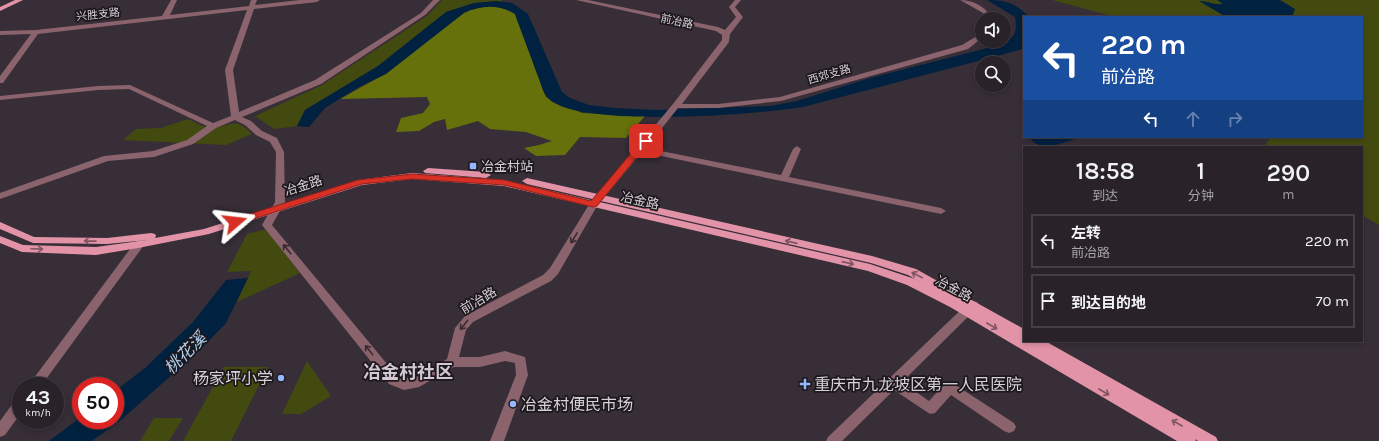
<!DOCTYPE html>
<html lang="zh">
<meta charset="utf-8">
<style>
:root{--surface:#292229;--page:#352f35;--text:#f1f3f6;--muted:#a5a4a8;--line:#453f46}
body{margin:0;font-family:Karla,"Noto Sans SC",sans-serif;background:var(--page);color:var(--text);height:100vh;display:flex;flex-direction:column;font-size:15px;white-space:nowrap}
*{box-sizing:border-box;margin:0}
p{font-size:13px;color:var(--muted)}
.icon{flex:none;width:22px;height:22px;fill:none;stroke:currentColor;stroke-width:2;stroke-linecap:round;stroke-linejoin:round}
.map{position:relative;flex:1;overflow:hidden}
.sheet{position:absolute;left:1023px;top:146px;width:340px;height:196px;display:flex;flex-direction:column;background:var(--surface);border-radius:0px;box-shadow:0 2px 6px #0003,0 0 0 1px var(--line)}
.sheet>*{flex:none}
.banner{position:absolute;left:1023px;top:16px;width:340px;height:122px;border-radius:0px;box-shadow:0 2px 6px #0003,0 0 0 1px var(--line);background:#1a4fa0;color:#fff;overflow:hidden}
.buttons{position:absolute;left:975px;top:12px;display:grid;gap:8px}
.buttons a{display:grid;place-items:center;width:36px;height:36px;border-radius:50%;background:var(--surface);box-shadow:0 2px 6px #0003,0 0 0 1px var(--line);font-size:20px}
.speed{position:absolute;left:12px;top:377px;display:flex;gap:8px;font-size:20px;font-weight:700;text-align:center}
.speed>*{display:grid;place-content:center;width:52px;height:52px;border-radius:50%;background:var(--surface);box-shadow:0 2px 6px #0003,0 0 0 1px var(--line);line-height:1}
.speed small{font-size:10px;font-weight:400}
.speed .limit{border:6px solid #d22;background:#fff;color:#111}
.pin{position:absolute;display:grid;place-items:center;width:34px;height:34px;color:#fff;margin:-17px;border-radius:8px;box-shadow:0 2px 6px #0006}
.me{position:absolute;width:44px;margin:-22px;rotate:73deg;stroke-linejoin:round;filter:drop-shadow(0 0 3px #0008)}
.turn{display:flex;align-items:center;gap:14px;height:84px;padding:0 12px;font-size:18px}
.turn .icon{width:52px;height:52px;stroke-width:2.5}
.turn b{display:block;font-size:28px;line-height:34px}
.lanes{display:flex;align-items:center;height:38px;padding:0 12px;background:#0003;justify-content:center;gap:20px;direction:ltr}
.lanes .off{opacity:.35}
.eta{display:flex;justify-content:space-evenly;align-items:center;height:68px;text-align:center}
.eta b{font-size:24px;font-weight:600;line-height:28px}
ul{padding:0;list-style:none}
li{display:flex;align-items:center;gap:12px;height:54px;margin:0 8px 6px;padding:0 4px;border:2px solid var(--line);border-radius:0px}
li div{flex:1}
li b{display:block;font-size:15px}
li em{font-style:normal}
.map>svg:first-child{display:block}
</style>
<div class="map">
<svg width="1379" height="441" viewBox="0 0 1379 441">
<rect width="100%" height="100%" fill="#372e37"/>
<g fill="#434a10">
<polygon points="442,0 502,0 501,2 474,3 446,12 378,66 305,110 297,126 274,129 255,116 322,85 427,16"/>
<polygon points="1052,0 1379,0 1379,225 1362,215 1362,147 1264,147 1271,137 1362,137 1362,17 1116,17"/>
<path d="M188,119C195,122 201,127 209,127C231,129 233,114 252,134L226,145L123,140L136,129L161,128Z"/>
<polygon points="266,229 300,273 237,302 251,271 227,272 247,234"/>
<polygon points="307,361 331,396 301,414 282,414"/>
<polygon points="224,367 268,367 231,441 183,441"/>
<polygon points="154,418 183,418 169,441 140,441"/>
</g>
<polygon fill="#66710b" points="492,6 506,9 515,14 546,97 582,113 645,116 626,138 580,137 565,155 536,156 524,148 539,145 552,141 526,132 490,129 478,121 447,130 445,119 434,122 419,131 396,132 401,118 423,113 430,104 427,97 340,99 383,75 464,12 475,7"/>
<g fill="#00213f">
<path d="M987,0C1005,0 1016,3 1029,17H1024V47L1020,50L803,107C762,114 570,130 546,96C542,90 540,80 537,74C530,54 522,34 515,14C499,4 481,5 464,13L386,74L359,87L325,108L309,127L297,126L305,110L378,66L446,12L474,3L496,1L512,3L528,14L562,92L570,98L589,105L615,108L656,110L770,106L797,101L870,78L999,45C1014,38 1018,35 1015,17Z"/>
<path d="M1217,0H1280L1295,9L1292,17H1226L1199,1C1208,1 1214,5 1223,4Z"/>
<path d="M1028,137H1078C1072,141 1051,147 1044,146C1038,146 1032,141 1028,137Z"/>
<polygon points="248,278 226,323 200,350 122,419 92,441 49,441 81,417 81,420 115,420 115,391 145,368 193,322 226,280"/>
</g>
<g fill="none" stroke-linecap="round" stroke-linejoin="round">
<g fill="#8b636d" fill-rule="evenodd">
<path d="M171,0H177L170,15L249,6L251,0H257L255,5L300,0H320L317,2L254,9L233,70L239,112L315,80L421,13L433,0H440L425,15L321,84L242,117L251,121L262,131L277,138L284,152L285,202L272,225L397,376C414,384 432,367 447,359L455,328L465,316L543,275L550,268L590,203L673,104L722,40V35L716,31L576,0H588L718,27L725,30L736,17L729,7L735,0H741L735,7L743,17L730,34L729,42L682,104H718L780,97L962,45L982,33V38L968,49L781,101L718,108H678L646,148L781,175L793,149L797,146L801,149L789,177L941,208L946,211L941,214L642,152L597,206L558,274L551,281L473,322L466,330L459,357H480L505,351L525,357L528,375L504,441H490L516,375L515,363L505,361L480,367H454L419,387L404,390L389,384L262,225L275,202L276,152L270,142L256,135L245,125L235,120L216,128L193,144L154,157L108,161L0,199V193L104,156L153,151L187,140L207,126L129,89L98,90L0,100V96L98,86L130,85L213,123L231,116L225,70L247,10L38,34L3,83H0V76L31,34L0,35V31L36,30L162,16Z"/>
<path d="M960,0C973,0 987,7 992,19H986L983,13Z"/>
<polygon points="143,236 147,237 148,239 147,241 41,386 28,386 139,237"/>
<path d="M973,301L977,302L979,305L977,308L902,382L929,401C936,394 944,381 954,384L1014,423L1016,427L1014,431L1009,433L1004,431L951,395L935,413L930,414L894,390L842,441H826L828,437L969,302Z"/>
<polygon points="21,398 21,413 5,435 0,437 0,421 16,399"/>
</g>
<g fill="#e393a7" fill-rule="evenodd">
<polygon points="15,0 23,0 0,11 0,7"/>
<polygon points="428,168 486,172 491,175 486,178 425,173 423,171"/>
<polygon points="412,173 504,180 870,264 915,279 927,286 908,275 871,263 527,184 522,181 527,178 872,256 916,269 1024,329 1024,341 1030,342 1029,341 1045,341 1216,437 1218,441 1198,441 1195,439 1196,441 1177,441 950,307 907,285 868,271 504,186 412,179 362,185 209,234 138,248 96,255 22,252 0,243 0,236 23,245 96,247 147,240 107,244 33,243 0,229 0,222 34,237 107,238 151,233 155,234 156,236 155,238 204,229 358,180"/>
</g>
</g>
<defs><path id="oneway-shaft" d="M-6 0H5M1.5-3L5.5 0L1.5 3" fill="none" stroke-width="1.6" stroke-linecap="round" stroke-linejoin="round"/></defs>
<g stroke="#382b30">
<use href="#oneway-shaft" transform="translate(574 238) rotate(121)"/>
<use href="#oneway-shaft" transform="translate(287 249) rotate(-129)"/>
<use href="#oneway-shaft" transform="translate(464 325) rotate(128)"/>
<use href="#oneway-shaft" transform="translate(369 350) rotate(-129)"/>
</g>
<g stroke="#805662">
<use href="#oneway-shaft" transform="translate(90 241) rotate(-179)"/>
<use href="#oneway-shaft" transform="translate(791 242) rotate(-167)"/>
<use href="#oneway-shaft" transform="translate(37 249) rotate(2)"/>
<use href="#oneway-shaft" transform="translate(848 263) rotate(13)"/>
<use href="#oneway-shaft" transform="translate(917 275) rotate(-153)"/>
<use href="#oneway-shaft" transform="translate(992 326) rotate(30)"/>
<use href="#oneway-shaft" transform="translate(1104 392) rotate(30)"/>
<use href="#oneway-shaft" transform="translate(1177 423) rotate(-150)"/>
</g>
<polygon fill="#d93025" stroke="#8d1f18" points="643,139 650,141 597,206 593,207 504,185 412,179 362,184 238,224 231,224 230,222 231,220 358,180 412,174 504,180 591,201"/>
<g fill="#98b6fd" stroke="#1c181c" stroke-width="1.5">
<rect x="469" y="162" width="8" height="8" rx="2"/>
<circle cx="281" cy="378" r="4"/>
<path d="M803 378h4v4h4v4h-4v4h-4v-4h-4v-4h4z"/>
<circle cx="513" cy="404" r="4"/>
</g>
<g text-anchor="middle" stroke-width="3.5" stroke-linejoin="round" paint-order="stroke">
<g font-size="11" fill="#d7d1d7" stroke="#1c181c">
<text transform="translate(98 14) rotate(-6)" y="4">兴胜支路</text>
<text transform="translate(677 21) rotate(12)" y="4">前冶路</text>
<text transform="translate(829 74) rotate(-16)" y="4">西郊支路</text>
</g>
<g font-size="13" fill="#d7d1d7" stroke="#1c181c" text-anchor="start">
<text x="481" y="171">冶金村站</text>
</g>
<g font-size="13" fill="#d7d1d7" stroke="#1c181c">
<text transform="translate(303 185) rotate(-18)" y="5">冶金路</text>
<text transform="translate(640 200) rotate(13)" y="5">冶金路</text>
<text transform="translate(954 288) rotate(28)" y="5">冶金路</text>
<text transform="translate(478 300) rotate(-31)" y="5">前冶路</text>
</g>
<g font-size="16" fill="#d7d1d7" stroke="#1c181c" text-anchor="start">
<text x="273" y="384" text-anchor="end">杨家坪小学</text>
<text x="814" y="390">重庆市九龙坡区第一人民医院</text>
<text x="521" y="410">冶金村便民市场</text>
</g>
<g font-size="17" font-style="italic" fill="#adceef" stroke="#1c181c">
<text transform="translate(185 353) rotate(-45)" y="6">桃花溪</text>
</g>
<g font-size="18" font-weight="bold" fill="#d3c7d3" stroke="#1c181c">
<text x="408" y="378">冶金村社区</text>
</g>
</g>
</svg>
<div class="buttons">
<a><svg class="icon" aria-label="sound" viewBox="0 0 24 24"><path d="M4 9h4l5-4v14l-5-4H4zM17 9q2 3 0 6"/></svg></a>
<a><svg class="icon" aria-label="search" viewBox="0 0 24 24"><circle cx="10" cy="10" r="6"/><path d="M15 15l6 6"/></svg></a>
</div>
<div class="speed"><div>43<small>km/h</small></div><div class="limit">50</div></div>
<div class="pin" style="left:646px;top:141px;background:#d93025"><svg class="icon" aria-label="arrive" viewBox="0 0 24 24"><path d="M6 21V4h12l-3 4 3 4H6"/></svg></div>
<svg class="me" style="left:235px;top:222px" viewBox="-20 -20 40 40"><path d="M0-17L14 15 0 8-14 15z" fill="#d93025" stroke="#fff" stroke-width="4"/></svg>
<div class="banner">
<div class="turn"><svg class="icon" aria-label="left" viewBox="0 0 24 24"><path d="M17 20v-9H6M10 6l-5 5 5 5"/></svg><div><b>220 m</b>前冶路</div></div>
<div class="lanes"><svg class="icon" aria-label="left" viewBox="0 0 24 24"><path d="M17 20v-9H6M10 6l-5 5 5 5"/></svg><svg class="icon off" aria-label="ahead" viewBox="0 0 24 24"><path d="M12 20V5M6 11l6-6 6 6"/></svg><svg class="icon off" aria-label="right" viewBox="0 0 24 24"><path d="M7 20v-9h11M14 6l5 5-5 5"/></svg></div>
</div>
<section class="sheet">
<div class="eta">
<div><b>18:58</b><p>到达</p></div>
<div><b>1</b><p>分钟</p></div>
<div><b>290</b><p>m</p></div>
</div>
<ul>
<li><svg class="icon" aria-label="left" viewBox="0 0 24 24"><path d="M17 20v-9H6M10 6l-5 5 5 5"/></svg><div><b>左转</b><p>前冶路</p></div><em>220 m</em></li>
<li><svg class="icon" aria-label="arrive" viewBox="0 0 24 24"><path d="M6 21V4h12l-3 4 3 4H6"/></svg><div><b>到达目的地</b></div><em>70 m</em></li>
</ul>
</section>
</div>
